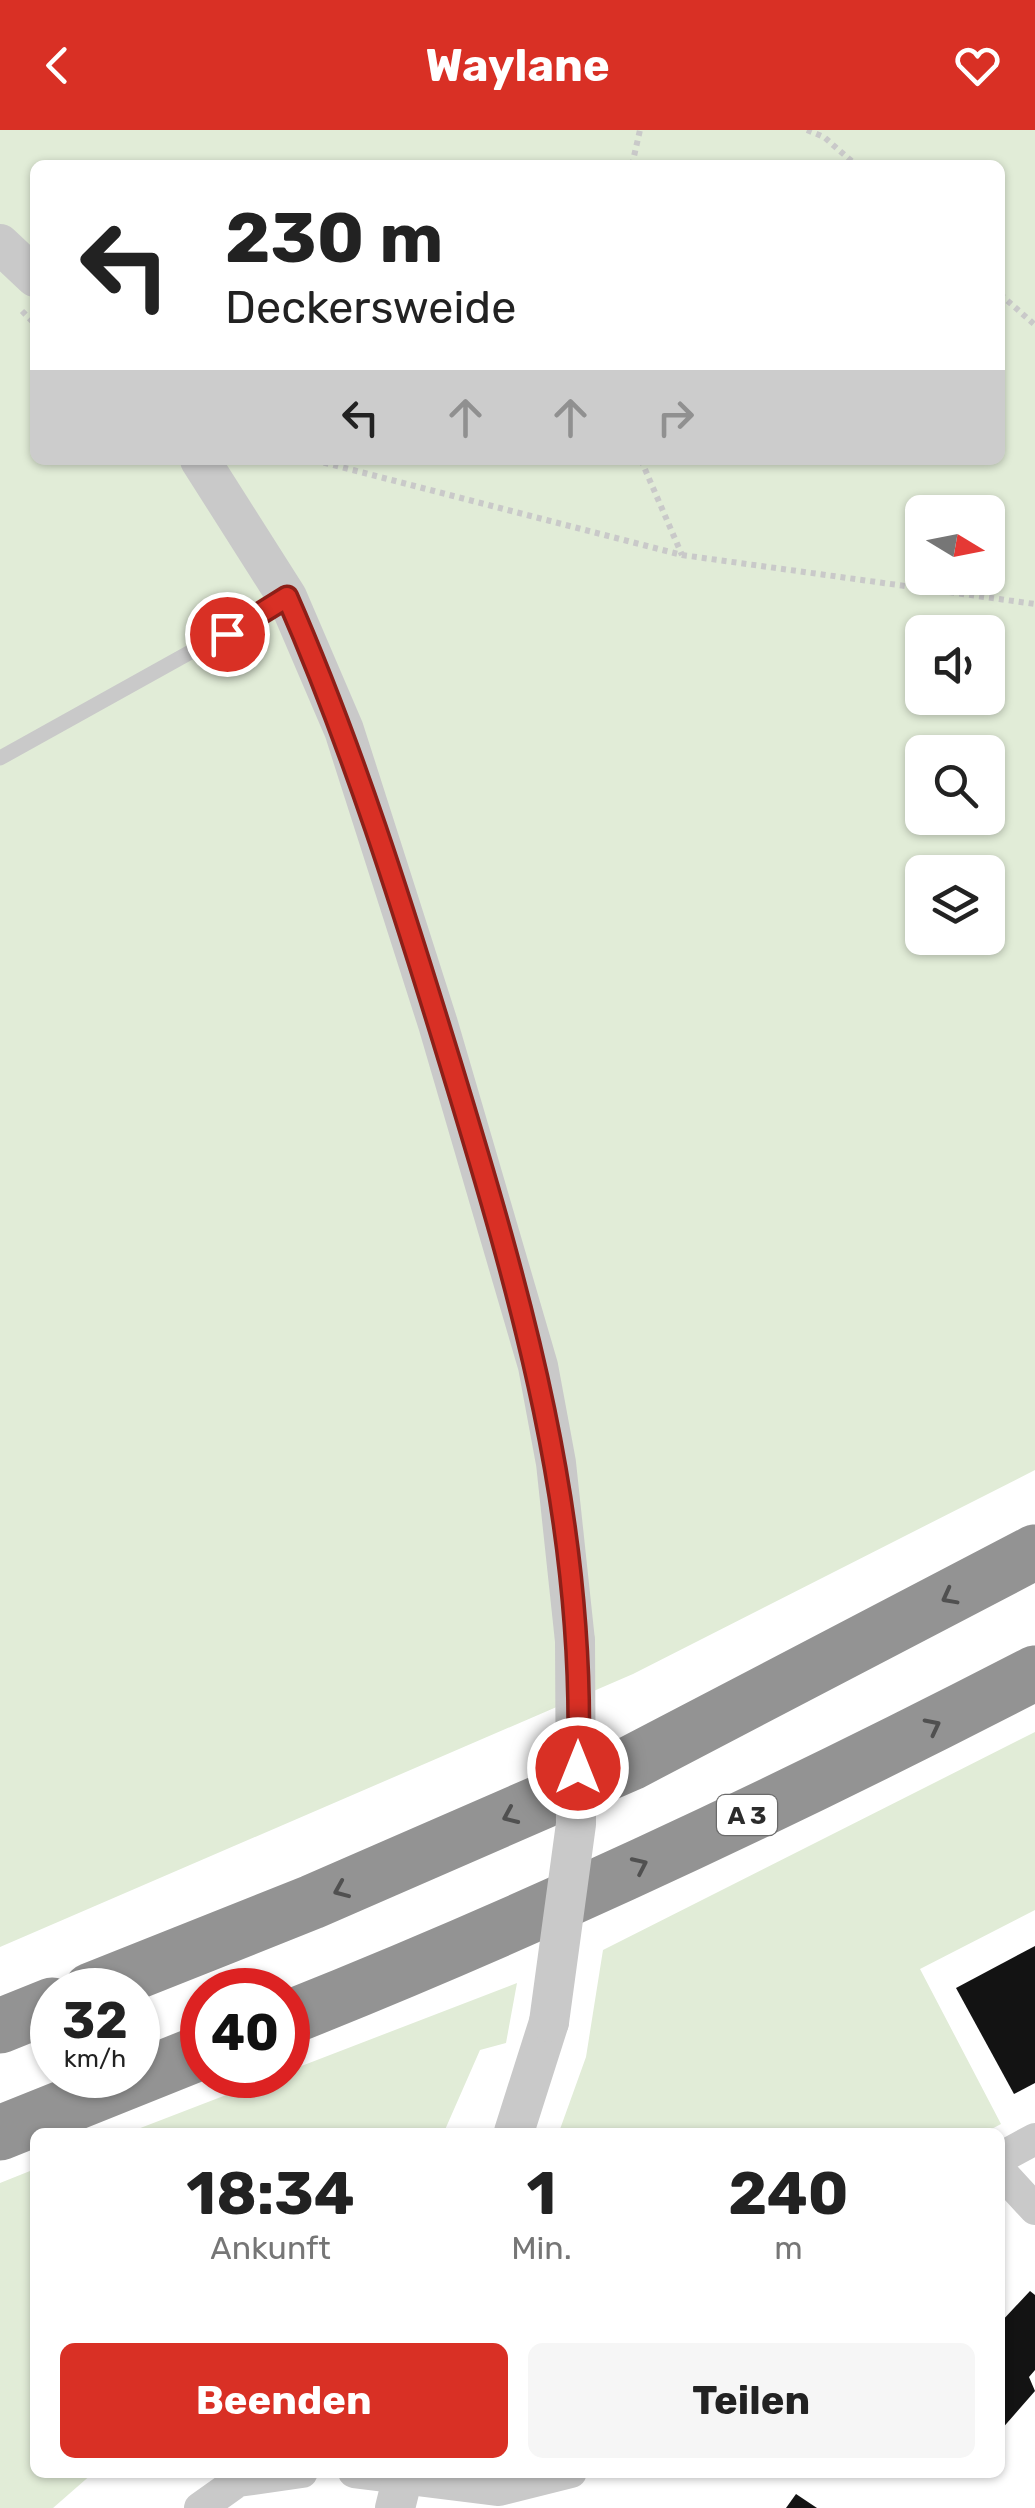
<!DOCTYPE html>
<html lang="de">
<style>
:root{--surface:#fff;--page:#f6f6f6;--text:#222;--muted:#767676;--accent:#d93025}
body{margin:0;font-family:Rubik,sans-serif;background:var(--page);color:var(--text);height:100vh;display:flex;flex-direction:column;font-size:38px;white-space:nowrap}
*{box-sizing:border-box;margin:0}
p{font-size:32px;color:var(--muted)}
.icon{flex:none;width:55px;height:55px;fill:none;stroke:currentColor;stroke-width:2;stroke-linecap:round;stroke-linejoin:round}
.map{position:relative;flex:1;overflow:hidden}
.details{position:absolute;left:30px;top:1998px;width:975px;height:350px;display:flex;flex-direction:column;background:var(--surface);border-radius:15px;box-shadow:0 2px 8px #0004}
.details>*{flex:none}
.banner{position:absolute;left:30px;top:30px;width:975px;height:305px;border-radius:15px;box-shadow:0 2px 8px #0004;background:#fff;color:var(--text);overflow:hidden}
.needle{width:65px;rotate:100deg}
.buttons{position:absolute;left:905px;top:365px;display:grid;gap:20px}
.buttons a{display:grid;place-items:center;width:100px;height:100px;border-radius:15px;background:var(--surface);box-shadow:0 2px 8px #0004;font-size:50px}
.speed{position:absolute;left:30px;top:1838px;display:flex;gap:20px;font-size:50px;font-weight:700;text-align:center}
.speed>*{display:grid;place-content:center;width:130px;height:130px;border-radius:50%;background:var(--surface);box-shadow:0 2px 8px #0004;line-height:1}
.speed small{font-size:25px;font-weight:400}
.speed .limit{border:15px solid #d22;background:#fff;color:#111}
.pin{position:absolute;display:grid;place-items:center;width:85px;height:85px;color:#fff;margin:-42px;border:5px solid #fff;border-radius:50%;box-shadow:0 2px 10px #0007}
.me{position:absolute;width:110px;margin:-55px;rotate:0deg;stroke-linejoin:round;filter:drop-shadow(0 0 8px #0008)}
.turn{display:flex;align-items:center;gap:35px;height:210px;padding:0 30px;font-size:45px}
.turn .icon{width:130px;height:130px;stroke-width:2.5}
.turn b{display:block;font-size:70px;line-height:85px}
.lanes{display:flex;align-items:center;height:95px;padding:0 30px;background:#0003;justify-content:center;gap:50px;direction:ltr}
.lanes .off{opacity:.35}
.eta{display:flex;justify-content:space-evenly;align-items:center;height:170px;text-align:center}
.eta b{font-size:60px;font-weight:700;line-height:70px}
.action{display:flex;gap:20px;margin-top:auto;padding:20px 30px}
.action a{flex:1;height:115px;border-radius:15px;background:var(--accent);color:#fff;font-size:40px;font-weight:700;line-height:115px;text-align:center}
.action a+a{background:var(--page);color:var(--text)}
header{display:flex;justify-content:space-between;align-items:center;height:130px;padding:0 30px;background:var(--accent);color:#fff;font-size:45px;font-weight:700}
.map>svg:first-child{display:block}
</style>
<header><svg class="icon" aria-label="back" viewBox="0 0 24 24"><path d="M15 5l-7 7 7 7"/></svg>Waylane<svg class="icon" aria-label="heart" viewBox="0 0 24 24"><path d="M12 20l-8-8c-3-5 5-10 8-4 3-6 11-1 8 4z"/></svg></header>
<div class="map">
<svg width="1035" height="2378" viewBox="0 0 1035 2378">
<rect width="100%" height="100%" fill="#fff"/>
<g fill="#e1ecd7" fill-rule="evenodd">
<path d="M0,0H1035V1340L633,1544L0,1817ZM35,35H1000V330H35ZM922,382H988V448H922ZM922,502H988V568H922ZM922,622H988V688H922ZM922,742H988V808H922Z"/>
<polygon points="1035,1602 1035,1780 920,1839 1001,1994 986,2002 559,2002 586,1927 603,1820"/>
<polygon points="517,1853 506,1913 480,1920 444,2002 130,2002"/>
<polygon points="35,2039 35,2342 93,2343 53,2378 0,2378 0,2053"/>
</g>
<g fill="#131313">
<polygon points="1035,1816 1035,1953 1014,1964 956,1858"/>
<polygon points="1030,2161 1035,2165 1035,2240 1029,2247 1035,2261 1000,2301 1000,2193"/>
<polygon points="796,2364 817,2378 786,2378"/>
</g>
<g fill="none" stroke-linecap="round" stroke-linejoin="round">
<g stroke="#c9c9c9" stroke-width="6" stroke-dasharray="5 5" stroke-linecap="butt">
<polyline points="807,0 824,7 856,35"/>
<polyline points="632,35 640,0"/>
<polyline points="1000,164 1035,195"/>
<polyline points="22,181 35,194"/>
<polyline points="314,330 682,425 1035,474"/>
<polyline points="641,330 682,425"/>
</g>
<polyline stroke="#c9c9c9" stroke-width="15" points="0,628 284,470"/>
<g stroke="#c9c9c9" stroke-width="32">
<polyline points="1000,2028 1035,2009"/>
<polyline points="1000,2041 1035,2079"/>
<polyline points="354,2342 499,2360 571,2342"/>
<polyline points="200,2378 238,2351 302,2342"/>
</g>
<g stroke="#c9c9c9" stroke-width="40">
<polyline points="0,114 35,147"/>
<polyline points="200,330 287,467 344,600 438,894 538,1236 556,1333 575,1511"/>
<polyline points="514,2002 549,1892"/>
<polyline points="395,2378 404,2342"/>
</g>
<g stroke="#939393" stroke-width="55">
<polyline points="91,1860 312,1772 631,1633 1035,1422"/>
<path d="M288,1888C542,1787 791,1669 1035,1543"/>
<polyline points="0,1896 52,1875"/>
<polyline points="0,2003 202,1922"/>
</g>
<polyline stroke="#c9c9c9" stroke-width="40" points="549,1892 576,1694 575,1511"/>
</g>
<defs><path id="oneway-chevron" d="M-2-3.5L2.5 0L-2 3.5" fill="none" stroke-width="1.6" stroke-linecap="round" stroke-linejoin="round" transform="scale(2.5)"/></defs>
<g stroke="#505050">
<use href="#oneway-chevron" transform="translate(949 1467) rotate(152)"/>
<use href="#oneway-chevron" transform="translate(933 1596) rotate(-27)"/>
<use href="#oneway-chevron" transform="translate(510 1686) rotate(156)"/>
<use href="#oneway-chevron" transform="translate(640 1735) rotate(-25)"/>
<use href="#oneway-chevron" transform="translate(341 1760) rotate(157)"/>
</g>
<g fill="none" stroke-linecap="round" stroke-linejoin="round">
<defs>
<path id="route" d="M227,504L287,467C353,618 402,775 450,932C521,1165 587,1391 578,1638"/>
</defs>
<use href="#route" stroke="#8d1f18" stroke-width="25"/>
<use href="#route" stroke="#d93025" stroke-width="18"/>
</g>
<g text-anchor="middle" stroke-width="10" stroke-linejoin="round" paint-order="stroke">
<rect fill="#fff" stroke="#6b6b6b" stroke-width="2.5" x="717" y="1665" width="60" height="40" rx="8"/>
<g font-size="25" font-weight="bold" fill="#2c2c2c">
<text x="747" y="1694">A 3</text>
</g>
</g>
</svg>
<div class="buttons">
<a><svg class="needle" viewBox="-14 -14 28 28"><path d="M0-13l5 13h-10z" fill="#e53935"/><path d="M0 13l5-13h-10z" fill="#767676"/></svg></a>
<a><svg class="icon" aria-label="sound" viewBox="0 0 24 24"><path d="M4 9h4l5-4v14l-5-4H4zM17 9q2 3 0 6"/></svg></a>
<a><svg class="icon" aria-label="search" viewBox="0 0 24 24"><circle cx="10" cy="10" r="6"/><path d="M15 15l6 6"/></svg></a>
<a><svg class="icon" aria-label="layers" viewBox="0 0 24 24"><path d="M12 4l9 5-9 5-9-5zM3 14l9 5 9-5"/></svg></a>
</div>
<div class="speed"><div>32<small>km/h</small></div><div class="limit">40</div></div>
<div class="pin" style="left:227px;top:504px;background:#d93025"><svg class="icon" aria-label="arrive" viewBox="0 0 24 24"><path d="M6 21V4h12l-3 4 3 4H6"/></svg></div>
<svg class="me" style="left:578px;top:1638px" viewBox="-20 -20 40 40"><circle r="17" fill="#d93025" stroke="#fff" stroke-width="3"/><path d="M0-11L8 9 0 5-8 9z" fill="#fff"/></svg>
<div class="banner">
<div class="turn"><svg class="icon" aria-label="left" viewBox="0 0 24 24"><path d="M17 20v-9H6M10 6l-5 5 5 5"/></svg><div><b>230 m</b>Deckersweide</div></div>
<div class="lanes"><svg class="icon" aria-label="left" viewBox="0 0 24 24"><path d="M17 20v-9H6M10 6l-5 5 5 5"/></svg><svg class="icon off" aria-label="ahead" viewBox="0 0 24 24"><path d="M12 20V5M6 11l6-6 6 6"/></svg><svg class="icon off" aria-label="ahead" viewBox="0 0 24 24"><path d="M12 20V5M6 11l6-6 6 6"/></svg><svg class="icon off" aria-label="right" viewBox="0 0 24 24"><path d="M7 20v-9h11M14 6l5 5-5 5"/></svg></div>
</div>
<section class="details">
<div class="eta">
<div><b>18:34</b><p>Ankunft</p></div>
<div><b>1</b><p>Min.</p></div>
<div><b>240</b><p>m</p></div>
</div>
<div class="action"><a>Beenden</a><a>Teilen</a></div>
</section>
</div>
